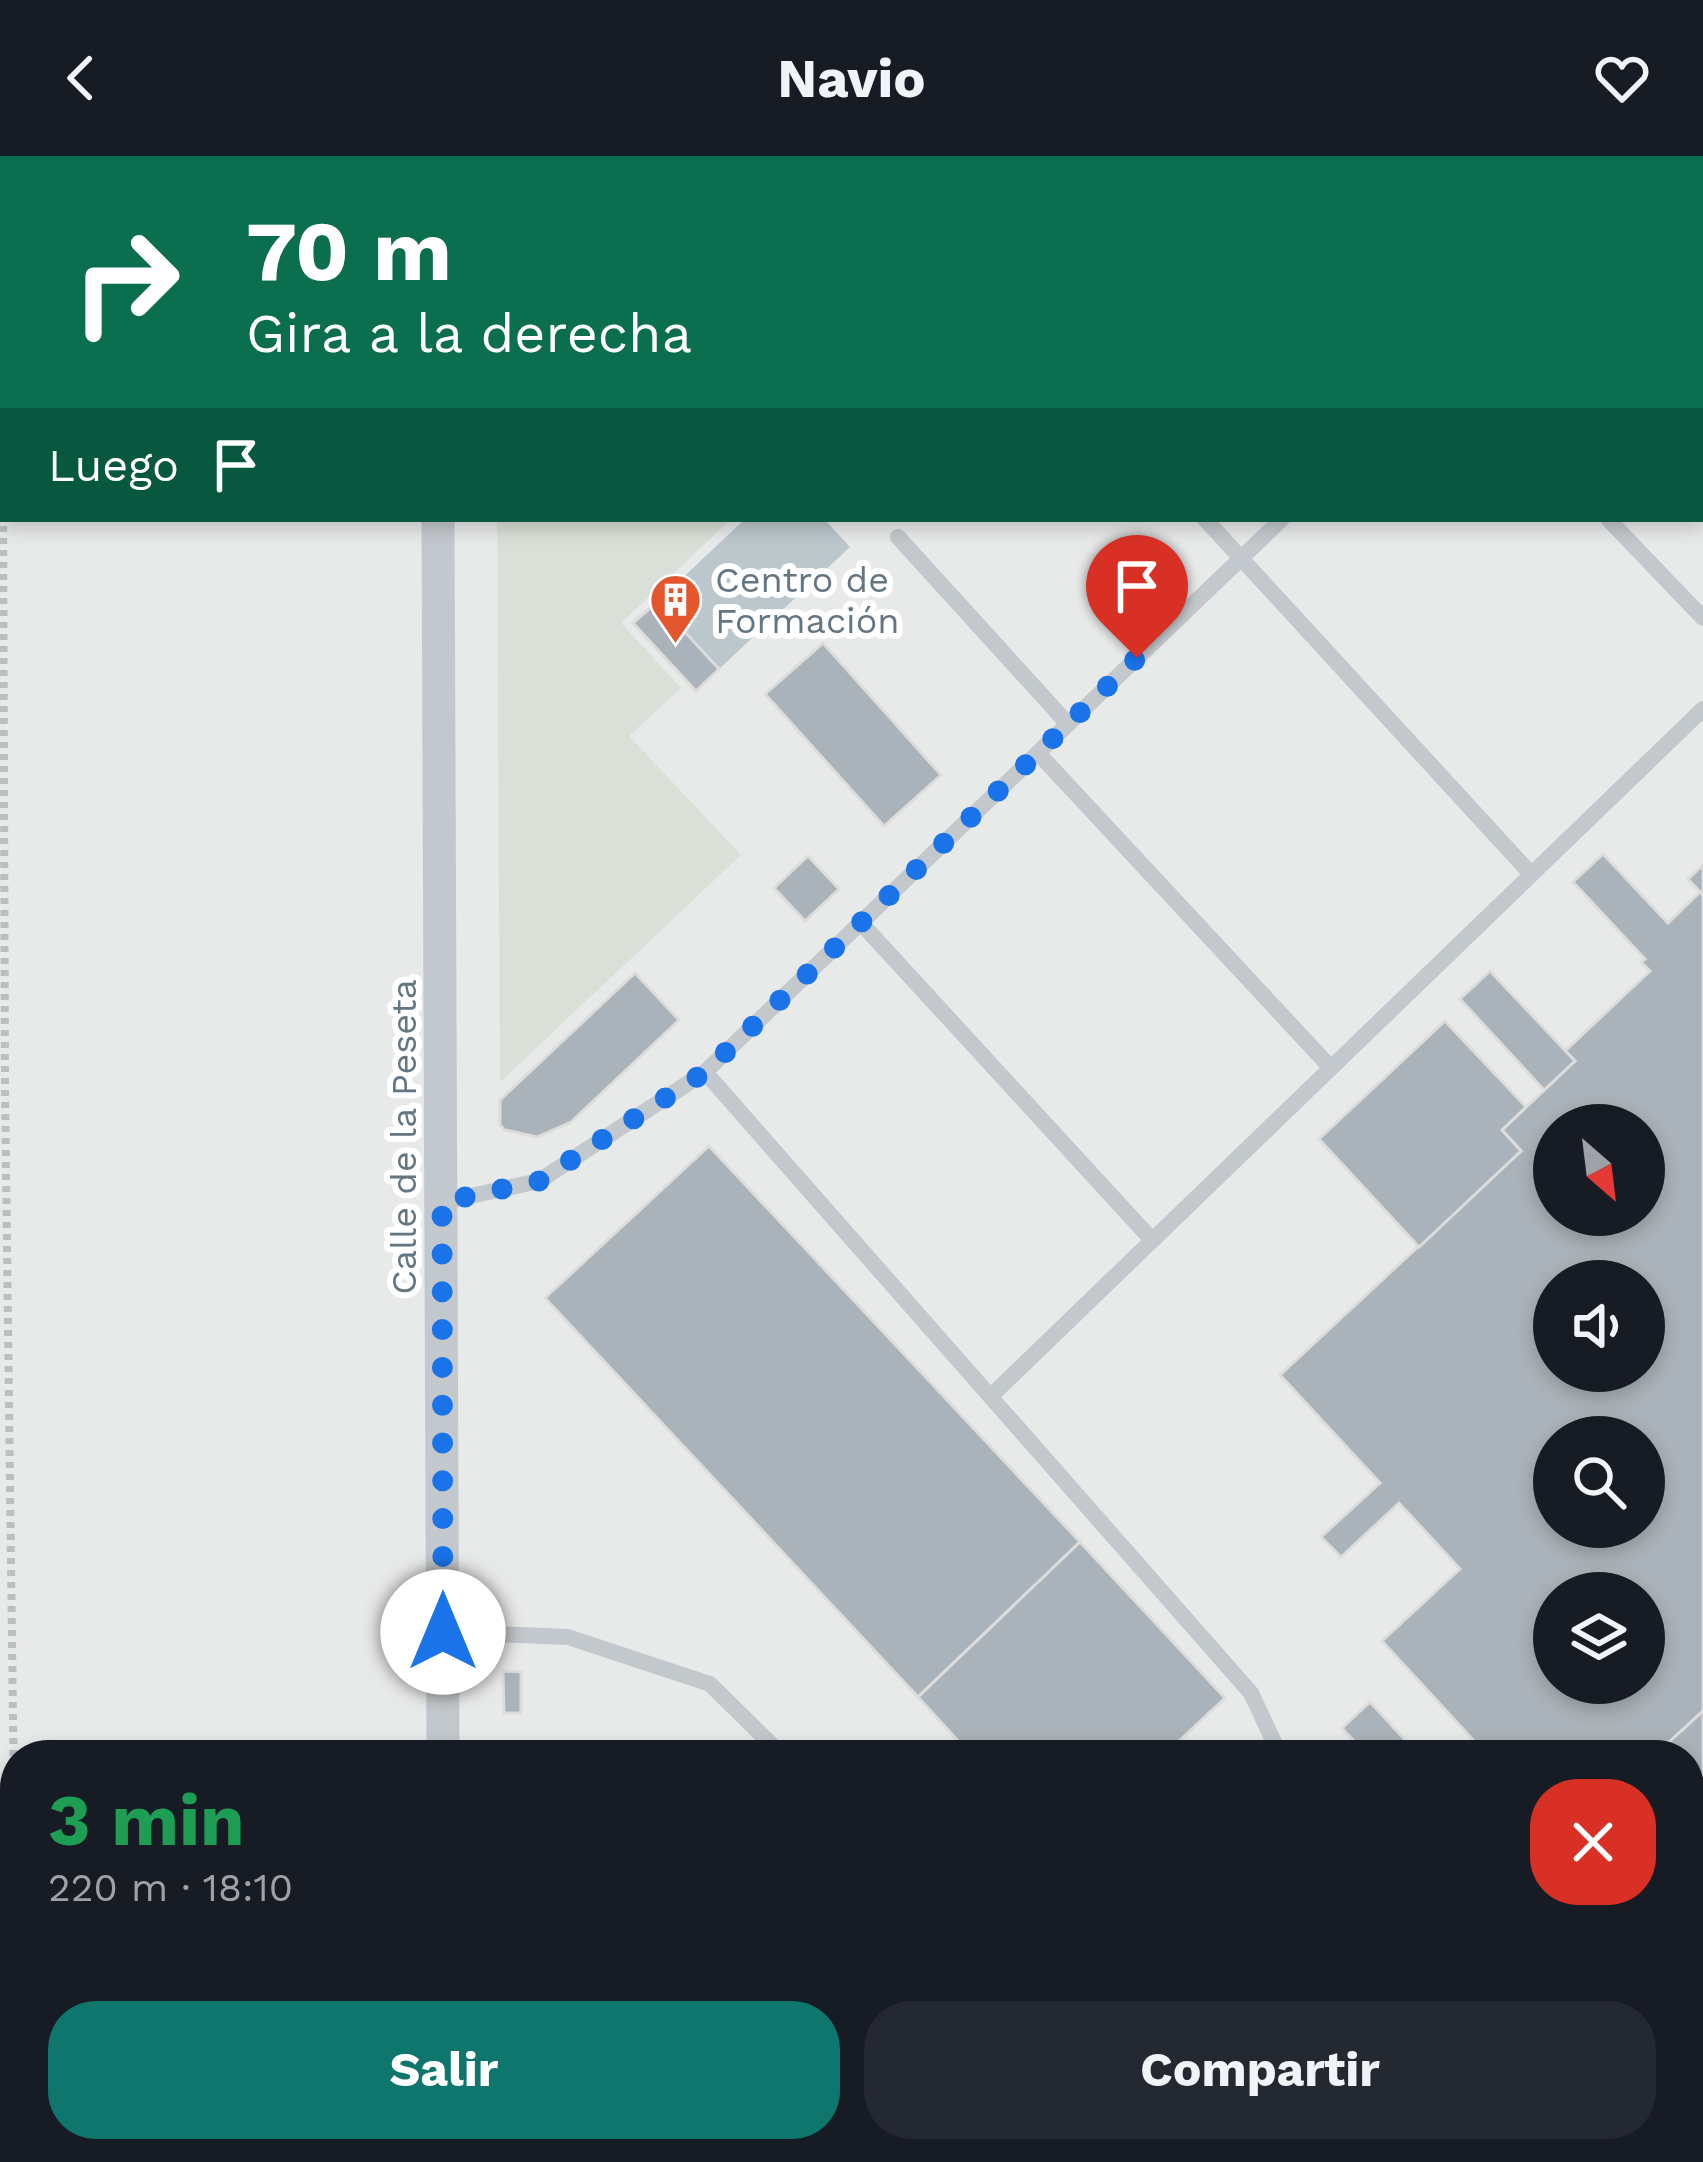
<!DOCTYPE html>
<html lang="es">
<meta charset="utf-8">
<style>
:root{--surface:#171b24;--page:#242831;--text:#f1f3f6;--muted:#9ea1a6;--accent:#0f766e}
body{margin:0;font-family:"Work Sans",sans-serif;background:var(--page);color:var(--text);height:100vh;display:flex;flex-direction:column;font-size:45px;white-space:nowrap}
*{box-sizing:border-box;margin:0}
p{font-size:39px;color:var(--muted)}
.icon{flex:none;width:66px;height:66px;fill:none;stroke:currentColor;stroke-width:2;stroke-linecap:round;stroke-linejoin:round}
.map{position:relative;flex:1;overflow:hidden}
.drawer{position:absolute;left:0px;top:1584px;width:1704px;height:423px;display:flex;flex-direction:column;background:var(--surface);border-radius:48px 48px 0 0;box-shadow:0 6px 18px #0003}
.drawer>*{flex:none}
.banner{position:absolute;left:0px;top:0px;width:1704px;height:366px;box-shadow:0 6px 18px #0003;background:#0b6e4f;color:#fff;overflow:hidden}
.needle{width:78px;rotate:152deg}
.tools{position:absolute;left:1533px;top:948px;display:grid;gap:24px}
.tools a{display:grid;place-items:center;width:132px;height:132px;border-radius:50%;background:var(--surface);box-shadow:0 6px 18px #0003;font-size:60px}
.pin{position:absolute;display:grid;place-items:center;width:102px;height:102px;color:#fff;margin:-123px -51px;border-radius:50% 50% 50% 0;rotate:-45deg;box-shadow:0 0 12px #0007}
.pin .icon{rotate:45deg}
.me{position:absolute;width:132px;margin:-66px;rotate:0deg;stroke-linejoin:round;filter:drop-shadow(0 0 9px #0008)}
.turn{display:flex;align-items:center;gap:42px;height:252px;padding:0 48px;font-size:54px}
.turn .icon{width:156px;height:156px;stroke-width:2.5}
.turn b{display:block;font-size:84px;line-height:102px}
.then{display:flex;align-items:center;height:114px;padding:0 48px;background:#0003;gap:24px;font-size:45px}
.round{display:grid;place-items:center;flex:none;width:126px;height:126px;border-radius:48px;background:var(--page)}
.summary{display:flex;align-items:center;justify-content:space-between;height:204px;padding:0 48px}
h1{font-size:72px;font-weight:700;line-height:90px;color:#1e9e55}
.cta{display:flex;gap:24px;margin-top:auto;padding:24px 48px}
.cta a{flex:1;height:138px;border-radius:48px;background:var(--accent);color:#fff;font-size:48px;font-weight:700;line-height:138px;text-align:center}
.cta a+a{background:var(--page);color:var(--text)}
header{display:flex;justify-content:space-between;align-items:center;height:156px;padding:0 48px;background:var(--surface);font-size:54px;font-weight:700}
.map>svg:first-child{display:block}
</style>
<header><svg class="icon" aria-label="back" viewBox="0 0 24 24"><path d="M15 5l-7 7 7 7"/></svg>Navio<svg class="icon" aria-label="heart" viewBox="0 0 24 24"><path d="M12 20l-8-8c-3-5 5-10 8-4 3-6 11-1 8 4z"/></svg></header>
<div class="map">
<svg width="1703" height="2006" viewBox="0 0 1703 2006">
<rect width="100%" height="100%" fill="#fafaf8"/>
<path fill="#e8e9e9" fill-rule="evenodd" d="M551,0H1703V2006H0V241L3,239V363H1701V3H550ZM1554,969H1644V1059H1554ZM1554,1125H1644V1215H1554ZM1554,1281H1644V1371H1554ZM1554,1437H1644V1527H1554ZM15,1599H1689V1992H15Z"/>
<g fill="#dadfd7">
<polygon points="551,0 1116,0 550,3"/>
<polygon points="497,363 731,363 621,467 681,532 629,580 741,699 500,926"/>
</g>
<polygon fill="#bbc7cb" points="745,363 824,363 850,391 719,513 657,446"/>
<g fill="#aab3b9" stroke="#dcdcda" stroke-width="3" fill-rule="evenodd">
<polygon points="1419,0 1703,0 1703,181 1701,3"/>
<polygon points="1703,181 1703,302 1701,300"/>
<polygon points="657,446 719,513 696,535 633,467"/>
<polygon points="823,487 941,619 884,670 765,538"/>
<path d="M1603,698L1668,767L1700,736L1703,739V1555L1655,1599H1487L1382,1485L1460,1413L1399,1347L1341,1401L1321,1381L1380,1327L1280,1219L1521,995L1502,974L1575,905L1565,895L1650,815L1641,806L1645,803L1573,726ZM1554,969H1644V1059H1554ZM1554,1125H1644V1215H1554ZM1554,1281H1644V1371H1554ZM1554,1437H1644V1527H1554Z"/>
<polygon points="808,700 839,733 805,765 774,732"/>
<polygon points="1703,709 1703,739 1688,723"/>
<polygon points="1490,815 1575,905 1544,934 1460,843"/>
<polygon points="635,817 679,864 571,966 537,981 505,974 500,969 500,944"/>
<polygon points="1445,865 1526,951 1502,974 1521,995 1419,1091 1319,983"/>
<polygon points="709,990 1080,1386 918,1541 545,1142"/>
<polygon points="1080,1386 1225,1542 1164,1599 971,1599 918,1541"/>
<polygon points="503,1515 521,1516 521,1557 504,1557"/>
<polygon points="1370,1546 1419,1599 1367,1599 1342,1572"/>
<polygon points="1703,1555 1703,1788 1689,1801 1689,1599 1655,1599"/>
<polygon points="74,1992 364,1992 364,1996 74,2003"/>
<polygon points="1495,1992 1529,1992 1514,2006 1508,2006"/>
</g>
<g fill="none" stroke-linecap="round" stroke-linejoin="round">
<g stroke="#bbbfc2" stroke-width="8" stroke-dasharray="6 6" stroke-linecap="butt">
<polyline points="3,334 5,931 15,1720"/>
<polyline points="20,1992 20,2006"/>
</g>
<g stroke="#c3c8cc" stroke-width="16">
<polyline points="1376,0 1378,3"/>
<polyline points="1701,352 1703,354"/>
<polyline points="1205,363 1531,718"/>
<polyline points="1608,363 1703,462"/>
<polyline points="898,381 1068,568"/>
<polyline points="1038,597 1331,912"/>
<polyline points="861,767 1152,1084"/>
<polyline points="705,916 1251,1537 1280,1599"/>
<polyline points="443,1046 539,1025 705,916 1282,363"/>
<polyline points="991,1240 1703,553"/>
<polyline points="443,1476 568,1481 710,1528 782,1599"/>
<polyline points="1689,1839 1703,1826"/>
<polyline points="1689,1909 1703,1896"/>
<polyline points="1156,1992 1170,2006"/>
<polyline points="1584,2006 1599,1992"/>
</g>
<g stroke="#c3c8cc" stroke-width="33">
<polyline points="352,3 356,0"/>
<polyline points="508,3 509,0"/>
<polyline points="0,214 3,212"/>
<polyline points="438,363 443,1599"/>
<polyline points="443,1992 443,2006"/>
</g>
</g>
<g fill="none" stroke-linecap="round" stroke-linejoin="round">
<polyline stroke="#1a73e8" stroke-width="21" stroke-dasharray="0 37.8" points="443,1476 442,1046 539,1025 705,916 1137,502"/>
</g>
<defs>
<symbol id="building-pin" viewBox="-11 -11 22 30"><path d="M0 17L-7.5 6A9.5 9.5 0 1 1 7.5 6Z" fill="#e4572e" stroke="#fff"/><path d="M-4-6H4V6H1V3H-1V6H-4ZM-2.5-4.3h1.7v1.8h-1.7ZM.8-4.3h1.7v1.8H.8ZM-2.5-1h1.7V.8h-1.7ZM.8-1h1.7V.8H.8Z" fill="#fff"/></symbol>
</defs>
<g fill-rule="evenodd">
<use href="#building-pin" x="646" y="414" width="59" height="81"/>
</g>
<g text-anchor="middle" stroke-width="12" stroke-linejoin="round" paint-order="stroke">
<g font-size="36" fill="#657683" stroke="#fff" text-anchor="start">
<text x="715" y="436">Centro de<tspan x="715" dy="41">Formación</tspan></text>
</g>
<g font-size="36" fill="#657683" stroke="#fff">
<text transform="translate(403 981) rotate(-90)" y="13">Calle de la Peseta</text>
</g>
</g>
</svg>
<div class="tools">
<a><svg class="needle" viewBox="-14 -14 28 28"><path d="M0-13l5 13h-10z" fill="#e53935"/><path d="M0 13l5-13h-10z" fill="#9ea1a6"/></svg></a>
<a><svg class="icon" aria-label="sound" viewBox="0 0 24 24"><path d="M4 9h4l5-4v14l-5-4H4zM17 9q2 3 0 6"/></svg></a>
<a><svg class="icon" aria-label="search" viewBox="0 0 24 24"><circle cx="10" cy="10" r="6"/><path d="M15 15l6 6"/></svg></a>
<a><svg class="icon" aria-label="layers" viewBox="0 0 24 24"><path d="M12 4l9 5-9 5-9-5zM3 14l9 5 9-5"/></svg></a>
</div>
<div class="pin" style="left:1137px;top:502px;background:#d93025"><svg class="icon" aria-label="arrive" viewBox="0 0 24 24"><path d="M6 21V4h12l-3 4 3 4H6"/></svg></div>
<svg class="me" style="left:443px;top:1476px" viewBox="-20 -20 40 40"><circle r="19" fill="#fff"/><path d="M0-13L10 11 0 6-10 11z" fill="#1a73e8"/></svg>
<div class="banner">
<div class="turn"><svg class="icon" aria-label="right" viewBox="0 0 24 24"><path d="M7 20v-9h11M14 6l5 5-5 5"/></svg><div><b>70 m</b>Gira a la derecha</div></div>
<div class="then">Luego<svg class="icon" aria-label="arrive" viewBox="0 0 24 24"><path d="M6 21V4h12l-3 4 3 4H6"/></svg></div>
</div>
<section class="drawer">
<div class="summary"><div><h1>3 min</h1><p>220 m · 18:10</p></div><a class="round" style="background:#d93025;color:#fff"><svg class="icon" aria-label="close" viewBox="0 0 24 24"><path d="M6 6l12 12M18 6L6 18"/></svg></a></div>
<div class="cta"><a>Salir</a><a>Compartir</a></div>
</section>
</div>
